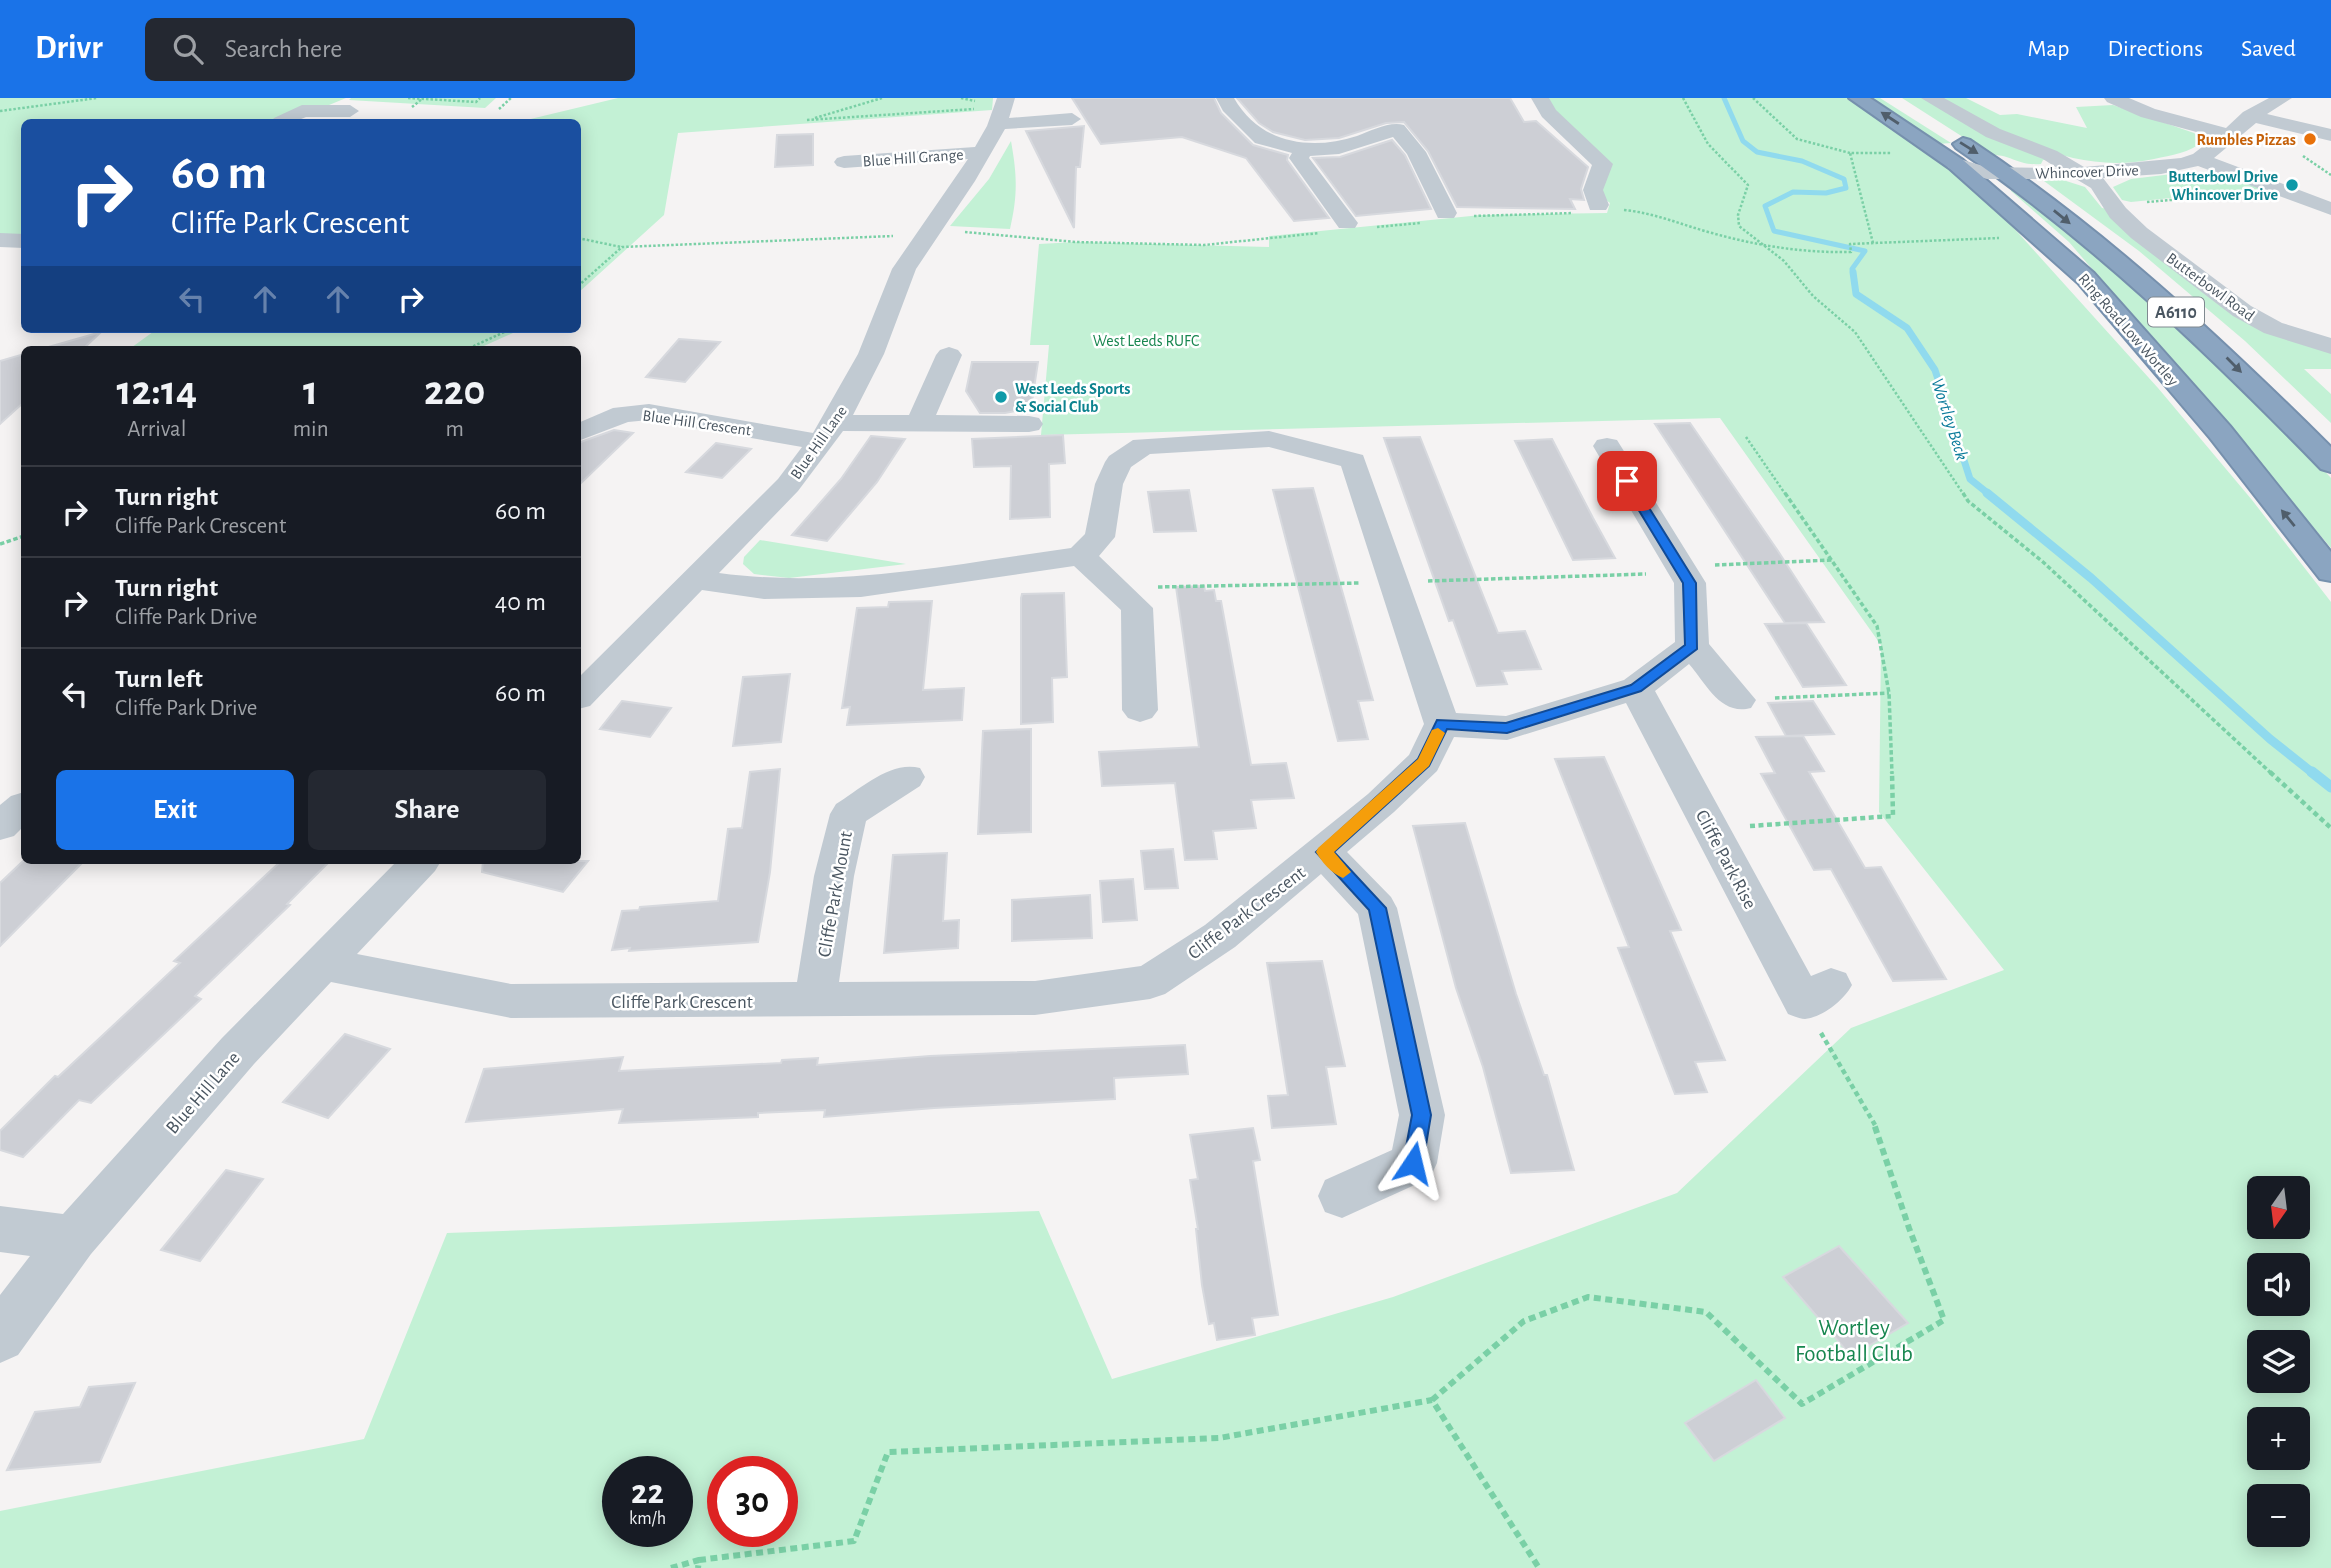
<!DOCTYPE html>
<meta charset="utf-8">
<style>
:root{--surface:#171b24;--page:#242831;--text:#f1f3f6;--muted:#9ea1a6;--line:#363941;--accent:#1a73e8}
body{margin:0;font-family:"Alegreya Sans",sans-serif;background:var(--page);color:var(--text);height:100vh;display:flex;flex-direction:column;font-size:26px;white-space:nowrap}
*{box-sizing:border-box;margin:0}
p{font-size:23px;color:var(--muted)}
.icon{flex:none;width:38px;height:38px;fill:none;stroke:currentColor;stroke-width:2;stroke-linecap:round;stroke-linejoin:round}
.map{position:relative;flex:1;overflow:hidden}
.details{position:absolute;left:21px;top:248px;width:560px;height:518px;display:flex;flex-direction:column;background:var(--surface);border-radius:10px;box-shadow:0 4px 18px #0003}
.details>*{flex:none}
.banner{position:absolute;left:21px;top:21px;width:560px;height:214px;border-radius:10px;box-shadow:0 4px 18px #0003;background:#1a4fa0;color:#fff;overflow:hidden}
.needle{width:46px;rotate:194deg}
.fabs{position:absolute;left:2247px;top:1078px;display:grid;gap:14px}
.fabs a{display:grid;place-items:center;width:63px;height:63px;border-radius:10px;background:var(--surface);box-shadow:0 4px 18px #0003;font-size:35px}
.speed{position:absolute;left:602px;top:1358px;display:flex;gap:14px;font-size:35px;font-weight:700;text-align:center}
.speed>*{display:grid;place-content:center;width:91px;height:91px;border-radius:50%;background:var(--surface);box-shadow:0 4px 18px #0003;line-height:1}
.speed small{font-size:18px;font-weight:400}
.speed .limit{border:10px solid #d22;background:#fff;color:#111}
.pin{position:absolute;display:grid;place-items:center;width:60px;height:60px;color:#fff;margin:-30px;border-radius:14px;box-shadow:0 4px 10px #0006}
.me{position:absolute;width:77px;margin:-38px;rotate:10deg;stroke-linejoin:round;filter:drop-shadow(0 0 5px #0008)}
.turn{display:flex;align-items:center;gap:24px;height:147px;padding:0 35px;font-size:32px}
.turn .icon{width:91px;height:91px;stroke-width:2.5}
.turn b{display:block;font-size:49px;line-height:60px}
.lanes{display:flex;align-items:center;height:66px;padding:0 35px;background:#0003;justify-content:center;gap:35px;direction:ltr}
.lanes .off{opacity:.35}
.eta{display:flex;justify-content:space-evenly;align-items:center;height:119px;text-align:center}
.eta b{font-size:42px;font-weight:600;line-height:49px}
.button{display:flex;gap:14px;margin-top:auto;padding:14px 35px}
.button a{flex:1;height:80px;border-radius:10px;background:var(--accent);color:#fff;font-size:28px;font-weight:600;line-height:80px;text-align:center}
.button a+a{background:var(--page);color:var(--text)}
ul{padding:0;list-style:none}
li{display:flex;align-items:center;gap:21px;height:91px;padding:0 35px;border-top:2px solid var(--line)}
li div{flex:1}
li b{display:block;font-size:26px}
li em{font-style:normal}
header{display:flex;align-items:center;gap:42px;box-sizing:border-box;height:98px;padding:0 35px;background:var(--accent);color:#fff}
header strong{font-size:33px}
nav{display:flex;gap:38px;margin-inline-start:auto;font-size:24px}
.search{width:490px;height:63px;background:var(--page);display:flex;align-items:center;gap:18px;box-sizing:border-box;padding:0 24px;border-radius:10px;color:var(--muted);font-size:26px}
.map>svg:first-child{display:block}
</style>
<header>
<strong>Drivr</strong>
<div class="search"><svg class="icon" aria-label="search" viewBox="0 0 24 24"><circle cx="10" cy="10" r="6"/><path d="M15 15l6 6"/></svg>Search here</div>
<nav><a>Map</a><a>Directions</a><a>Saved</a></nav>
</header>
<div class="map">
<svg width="2331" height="1470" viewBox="0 0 2331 1470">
<rect width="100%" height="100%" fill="#f5f3f3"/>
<g fill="#c3f1d5" fill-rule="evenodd">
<polygon points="0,0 346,0 288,24 24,24 24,137 0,137"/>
<polygon points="351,0 496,0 485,10 349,2"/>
<polygon points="618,0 993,0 992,12 678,35 664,117 578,195 578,24 518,24"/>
<path d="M1540,0H1857L1956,66L2158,290L2252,402L2331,504V1470H0V1413L364,1341L447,1135L1039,1113L1112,1281L1393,1199L1677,1095L1851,930L2004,872L1879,714L1881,547L1720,320L1041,337L1049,247H1030L1039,146L1076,144L1269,149V138L1481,117L1607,115L1610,105L1593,92L1602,66ZM2259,1090H2298V1129H2259ZM2259,1167H2298V1206H2259ZM2259,1244H2298V1283H2259ZM2259,1321H2298V1360H2259ZM618,1374H677V1433H618ZM723,1374H782V1433H723ZM2259,1398H2298V1437H2259Z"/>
<polygon points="1869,0 1880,0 1951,45 1938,46"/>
<path d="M1902,0H1922L2049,62H2043L2041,66C2017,68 2011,56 1991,57Z"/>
<path d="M1938,0H1966L2000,17L2017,16L2087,30L2076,9L2113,7L2194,35L2204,43C2189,55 2172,57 2154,61C2072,78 2008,36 1938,0Z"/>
<path d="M1011,43C1017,77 1018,97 1010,131L950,128L989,81Z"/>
<polygon points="2189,74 2226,77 2262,91 2131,104 2122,102 2113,89 2131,81"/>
<polygon points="2063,82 2085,89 2102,110 2108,111 2192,184 2331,253 2331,271 2304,271 2331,296 2331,325 2245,243 2139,153 2044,83"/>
<polygon points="2010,88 2166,215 2285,330 2331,380 2331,450 2069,144 2011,93"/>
<polygon points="157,231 522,231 475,252 128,252"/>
<polygon points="760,442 906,466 789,480 754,476 743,466 744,459"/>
</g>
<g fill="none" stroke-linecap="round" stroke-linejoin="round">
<polyline stroke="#90daee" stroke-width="5" points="1724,0 1743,43 1757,54 1802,63 1844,81 1846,90 1826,95 1793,94 1765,108 1774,133 1865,153 1852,171 1853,176"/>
<polyline stroke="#90daee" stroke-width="7" points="1853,174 1856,196 1907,230 1935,272 1970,381 1990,397"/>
<polyline stroke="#90daee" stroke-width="9" points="1987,395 2091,480 2270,641 2314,676"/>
<polyline stroke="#90daee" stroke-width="11" points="2312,674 2331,689"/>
</g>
<g fill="#cdcfd5" stroke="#d7d9de" stroke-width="2">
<polygon points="1072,0 1214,0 1221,15 1253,47 1288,57 1287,62 1329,120 1294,123 1246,60 1182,39 1101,46"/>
<polygon points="1237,0 1510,0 1524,24 1536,23 1588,69 1581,91 1584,102 1570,101 1575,111 1457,109 1428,53 1404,24 1386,25 1339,40 1305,42 1273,34 1259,25"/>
<polygon points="1084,28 1080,69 1076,69 1074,130 1026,33"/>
<polygon points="813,36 813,67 775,69 777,37"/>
<polygon points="1392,42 1405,57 1431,111 1356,118 1313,60 1340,59"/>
<polygon points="101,234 82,252 38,252"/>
<polygon points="679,241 720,244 685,284 646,279"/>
<polygon points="24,256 24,304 0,326 0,263"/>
<polygon points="972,264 1038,264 1031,310 1005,315 980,315 966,293"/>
<polygon points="1690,325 1778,453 1824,524 1785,525 1655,326"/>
<polygon points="614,332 633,335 578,388 578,345"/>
<polygon points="1063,337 1065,365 1049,366 1050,419 1010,421 1011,368 974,369 972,341"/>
<polygon points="871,338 905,341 877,384 827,443 792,437 841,381"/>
<polygon points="1420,339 1498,535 1525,533 1541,571 1502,573 1507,586 1477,588 1453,522 1449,523 1384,340"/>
<polygon points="1552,341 1593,420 1615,460 1573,462 1515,343"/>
<polygon points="716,345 751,351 722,380 686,374"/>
<polygon points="1313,390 1373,602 1358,603 1368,641 1338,643 1273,392"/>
<polygon points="1189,392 1196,433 1154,434 1148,394"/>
<polygon points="1204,488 1205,493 1214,492 1216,503 1221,503 1251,667 1286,665 1294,700 1251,702 1256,730 1213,733 1217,761 1185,762 1175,685 1102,688 1099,654 1199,649 1176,489"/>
<polygon points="1064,495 1067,579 1052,580 1053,624 1021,626 1021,500 1022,496"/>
<polygon points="932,503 923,592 964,590 962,622 847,627 850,609 842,610 857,510 888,509 889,504"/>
<polygon points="1806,525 1846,587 1803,589 1765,526"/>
<polygon points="790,576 781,644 733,648 743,579"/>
<polygon points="622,603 671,610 650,639 600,631"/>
<polygon points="1813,603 1834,636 1786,638 1768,605"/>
<polygon points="1031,631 1031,734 978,736 983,633"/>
<polygon points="1803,638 1824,673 1809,674 1865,770 1881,769 1946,881 1893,883 1831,771 1814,772 1761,676 1775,675 1756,639"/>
<polygon points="1604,659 1681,832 1670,833 1725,962 1695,964 1707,994 1675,996 1618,850 1629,849 1555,661"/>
<polygon points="780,671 770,774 758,844 629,853 630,850 612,852 622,813 639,812 640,809 718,803 728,731 742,730 750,674"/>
<polygon points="1465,725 1516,896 1544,977 1547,977 1574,1072 1511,1075 1483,969 1456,890 1413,728"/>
<polygon points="1173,751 1178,790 1145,791 1141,753"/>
<polygon points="947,755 943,823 959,822 958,850 884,855 893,757"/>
<polygon points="23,763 84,763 0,848 0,785"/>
<polygon points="281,763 330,763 287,806 290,807 195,898 201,901 91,1005 79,1002 23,1059 0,1052 0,1033 55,978 58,979 180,865 174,863"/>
<polygon points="483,763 588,763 563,794 482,774"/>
<polygon points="1133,781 1137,822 1103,824 1100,783"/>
<polygon points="1090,797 1092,840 1012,843 1012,802"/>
<polygon points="1322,863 1345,968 1326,969 1336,1026 1272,1030 1268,998 1288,997 1267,865"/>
<polygon points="345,936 390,951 328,1020 283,1004"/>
<polygon points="1185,947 1188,976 1114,980 1115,1001 934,1010 824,1019 825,1012 758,1015 758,1019 619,1025 623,1011 466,1024 484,971 623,959 619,973 781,965 782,962 818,960 817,967 930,958"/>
<polygon points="1253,1030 1260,1062 1253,1063 1278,1217 1252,1220 1255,1237 1217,1242 1214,1225 1209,1226 1202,1187 1196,1131 1198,1131 1190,1082 1198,1081 1190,1037"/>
<polygon points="226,1072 263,1081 200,1163 161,1152"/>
<polygon points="1839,1148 1908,1225 1851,1258 1783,1179"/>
<polygon points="1756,1282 1785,1320 1714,1363 1685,1325"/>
<polygon points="135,1285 100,1364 7,1372 35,1314 80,1309 89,1289"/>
</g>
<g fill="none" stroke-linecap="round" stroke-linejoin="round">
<defs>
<g id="highway">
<polygon points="1849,0 1870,0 1963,62 2094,175 2230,328 2331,454 2331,483 2320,481 2210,340 2078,185 1949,70"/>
<path d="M1963,40L1970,42C2103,130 2218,237 2331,349V374L2321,371C2207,254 2091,143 1956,50L1953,46Z"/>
</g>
</defs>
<use href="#highway" stroke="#7690ad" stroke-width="4"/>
<g stroke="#7ad0a6" stroke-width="2.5" stroke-dasharray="2.5 2" stroke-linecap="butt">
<polyline points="408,0 476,4 480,0"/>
<polyline points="961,0 975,3"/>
<polyline points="1683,0 1708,46 1748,87 1738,117 1739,128 1784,163 1813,198 1855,234 1964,397"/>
<polyline points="1753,0 1797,41 1850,55"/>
<polyline points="412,9 422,1"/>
<polyline points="499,11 511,0"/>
<polyline points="0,13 97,0"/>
<polyline points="815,20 882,0"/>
<polyline points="807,22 974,11"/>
<polyline points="2303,58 2331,77"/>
<polyline points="2147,104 2218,98"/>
<path d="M1624,112C1655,115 1682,127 1712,135C1758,148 1804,155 1851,154L1850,146L1999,140"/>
<polyline points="1474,118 1573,115"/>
<polyline points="1377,129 1420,125"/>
<polyline points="965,134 1076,144 1204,147 1319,135"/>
<polyline points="578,140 621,149"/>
<polyline points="1873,145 1850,55 1892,55"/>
<polyline points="578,188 622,149 893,138"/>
<polyline points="465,252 511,231"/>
<polyline points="1746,339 1786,397"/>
</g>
<g stroke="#7ad0a6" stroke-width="3.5" stroke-dasharray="4.5 2.5" stroke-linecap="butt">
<polyline points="1785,395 1877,528 1889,595 1892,676"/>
<polyline points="1963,395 1968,403 2043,464 2272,676"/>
<polyline points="0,446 24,438"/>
<polyline points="1715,467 1832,462"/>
<polyline points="1428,483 1646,476"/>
<polyline points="1158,489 1360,485"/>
<polyline points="1775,600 1889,595"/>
</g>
<g stroke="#7ad0a6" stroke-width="4.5" stroke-dasharray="5 3.5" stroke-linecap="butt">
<polyline points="2270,674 2331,730"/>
<polyline points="1750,728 1893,718 1892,674"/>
<polyline points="1821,935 1875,1027"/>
</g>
<g stroke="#7ad0a6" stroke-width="6" stroke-dasharray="7 4.5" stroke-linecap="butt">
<polyline points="1432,1302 1524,1223 1588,1199 1706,1214 1802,1306 1944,1222 1909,1130 1874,1026"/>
<polyline points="699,1462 854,1443 888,1354 1219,1340 1432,1302 1539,1470"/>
<polyline points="671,1470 699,1462 698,1470"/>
</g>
<g fill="#c1cad2" fill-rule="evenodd">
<path d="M997,0H1015L1009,20L1072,15L1081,21L1072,27L1005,31L975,83L916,171L884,256L853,317H909L936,257L940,252L949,249L958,252L962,257L936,317L1029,318L1039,320L1043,326L1039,332L1029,334L843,333L798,393L719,475C837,491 954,466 1071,450L1085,436L1095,386L1105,364L1109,358L1133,342L1269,333L1363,357L1456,615L1506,618L1624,582L1675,544L1674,485L1593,348L1597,342L1607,340L1617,342L1706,485L1709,546L1756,602L1751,610C1721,618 1707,587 1689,566L1655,593L1811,878L1831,870L1846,875L1852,887C1844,902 1823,919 1805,921C1800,921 1793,918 1788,916L1626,605L1507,642L1454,639L1437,673L1394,714L1347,754L1391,799L1397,810L1445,1017L1437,1065L1430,1080L1342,1120L1325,1114L1318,1098L1325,1082L1392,1052L1399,1017L1358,816L1321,776L1235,849L1165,896L1150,901L1035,917L511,920L331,884L254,966L91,1156L18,1257L0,1265V1197L30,1158L0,1154V1108L63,1116L222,940L397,763H441L435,773L357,856L511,886L797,884L814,778L830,716L836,706C860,691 891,662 920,670L925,679L920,688L866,723L854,778L839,884L1035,883L1141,868L1205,827L1368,696L1409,657L1424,626L1341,368L1269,349L1150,356L1131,369L1123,386L1115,439L1099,458L1153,510L1158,612L1152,620L1140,624L1128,620L1122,612L1121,512L1074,468L861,499L764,501L702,492L590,608L578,611V580L778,381L802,349L649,322L628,324L578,343V325L613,310L649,306L813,335L858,256L892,171L968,61L844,70L837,68L834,64L837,60L844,58L975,49L987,28Z"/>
<path d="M1216,0H1234C1260,46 1311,53 1357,38C1371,33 1389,23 1404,27L1426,54L1457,115L1454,120H1438L1407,56L1393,39L1339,56L1310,58L1309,60L1358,125L1355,130H1339L1289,60L1292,55L1255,45L1223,13Z"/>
<polygon points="1531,0 1549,0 1556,12 1613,66 1603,92 1609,107 1606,112 1590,112 1583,92 1592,67 1542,19"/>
<polygon points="1921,0 1944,0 2000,31 2057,53 2084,69 2181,60 2193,56 2215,39 2141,19 2107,4 2104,0 2129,0 2155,11 2226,30 2243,14 2269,0 2292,0 2267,16 2331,31 2331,43 2256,25 2214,60 2331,104 2331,117 2198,68 2161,76 2103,80 2126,110 2147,130 2251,208 2282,225 2331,240 2331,256 2264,235 2233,218 2131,140 2110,120 2091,90 2076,81 1987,81 1949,70 1946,66 1949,62 1956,60 1987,69 2057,70 2043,61 1986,39"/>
<polygon points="302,7 350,7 359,13 350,19 306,19 294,24 271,24 274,20"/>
<polygon points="0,135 24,136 24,150 0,149"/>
<polygon points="24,694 24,728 14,738 0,742 0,707 11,698"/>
</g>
<use href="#highway" fill="#8ba5c1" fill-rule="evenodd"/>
</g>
<defs><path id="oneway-solid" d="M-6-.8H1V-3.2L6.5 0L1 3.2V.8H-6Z" transform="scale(1.75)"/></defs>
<g fill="#505e6b">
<use href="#oneway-solid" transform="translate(1890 20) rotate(-147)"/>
<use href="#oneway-solid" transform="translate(1969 50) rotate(32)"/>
<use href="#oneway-solid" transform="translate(2062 119) rotate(39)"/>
<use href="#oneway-solid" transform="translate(2234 267) rotate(45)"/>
<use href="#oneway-solid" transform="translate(2288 420) rotate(-129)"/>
</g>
<polygon fill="#1a73e8" stroke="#114b97" stroke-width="2" points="1623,381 1631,381 1696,485 1697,551 1641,593 1507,635 1447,631 1429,668 1334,754 1386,810 1431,1017 1423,1065 1420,1071 1413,1074 1406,1071 1403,1065 1412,1017 1369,812 1316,754 1418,661 1437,622 1506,625 1631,587 1685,547 1683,485 1621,383"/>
<path fill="#f59e0b" d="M1438,630L1445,635L1429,668L1334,754L1351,774L1343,780C1332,776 1321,763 1316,754L1318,750L1418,661L1432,632Z"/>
<circle fill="#e8710a" stroke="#fff" stroke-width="2.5" cx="2310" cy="41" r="7"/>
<g fill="#0f9aa8" stroke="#fff" stroke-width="2.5">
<circle cx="2292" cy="87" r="7"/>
<circle cx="1001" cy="299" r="7"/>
</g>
<g text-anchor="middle" stroke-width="5" stroke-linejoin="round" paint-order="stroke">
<g font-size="16" font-weight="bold" fill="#c56008" stroke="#fff" text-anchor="end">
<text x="2296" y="47">Rumbles Pizzas</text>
</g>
<g font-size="16" fill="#4a5661" stroke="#fff">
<text transform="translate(913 59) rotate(-4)" y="6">Blue Hill Grange</text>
<text transform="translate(2087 73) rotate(-2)" y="6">Whincover Drive</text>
<text transform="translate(2211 188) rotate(36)" y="6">Butterbowl Road</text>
<text transform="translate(2129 231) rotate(49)" y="6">Ring Road Low Wortley</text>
<text transform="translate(697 324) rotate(8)" y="6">Blue Hill Crescent</text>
<text transform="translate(818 344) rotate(-55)" y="6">Blue Hill Lane</text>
</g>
<g font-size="16" font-weight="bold" fill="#0d838f" stroke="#fff" text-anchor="end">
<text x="2278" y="84">Butterbowl Drive<tspan x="2278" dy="18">Whincover Drive</tspan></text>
<text x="1015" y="296" text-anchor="start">West Leeds Sports<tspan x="1015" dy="18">&amp; Social Club</tspan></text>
</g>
<g font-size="16" fill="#17864f" stroke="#fff">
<text x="1146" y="248">West Leeds RUFC</text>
</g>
<rect fill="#fff" stroke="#808990" stroke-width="2" x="2148" y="199.5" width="56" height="29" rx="5"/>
<g font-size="18" font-weight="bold" fill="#4a5661">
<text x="2176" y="220">A6110</text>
</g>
<g font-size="18" font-style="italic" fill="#0c7c9b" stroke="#fff">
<text transform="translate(1950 321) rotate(72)" y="6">Wortley Beck</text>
</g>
<g font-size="19" fill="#4a5661" stroke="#fff">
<text transform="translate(1727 761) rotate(62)" y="7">Cliffe Park Rise</text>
<text transform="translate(834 796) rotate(-80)" y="7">Cliffe Park Mount</text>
<text transform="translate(1246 814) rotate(-37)" y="7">Cliffe Park Crescent</text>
<text x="682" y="910">Cliffe Park Crescent</text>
<text transform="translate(202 994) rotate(-49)" y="7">Blue Hill Lane</text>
</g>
<g font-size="23" fill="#17864f" stroke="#fff">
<text x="1854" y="1237">Wortley<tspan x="1854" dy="26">Football Club</tspan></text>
</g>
</g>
</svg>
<div class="fabs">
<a><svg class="needle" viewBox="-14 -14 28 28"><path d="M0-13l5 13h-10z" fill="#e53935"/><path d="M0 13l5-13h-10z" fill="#9ea1a6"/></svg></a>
<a><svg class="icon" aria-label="sound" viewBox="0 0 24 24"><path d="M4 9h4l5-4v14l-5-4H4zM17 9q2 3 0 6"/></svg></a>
<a><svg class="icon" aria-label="layers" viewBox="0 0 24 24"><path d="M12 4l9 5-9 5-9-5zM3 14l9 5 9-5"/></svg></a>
<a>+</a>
<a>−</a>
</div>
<div class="speed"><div>22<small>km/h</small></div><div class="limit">30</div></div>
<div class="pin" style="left:1627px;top:383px;background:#d93025"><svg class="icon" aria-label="arrive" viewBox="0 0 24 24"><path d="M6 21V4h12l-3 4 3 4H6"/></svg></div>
<svg class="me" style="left:1413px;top:1065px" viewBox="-20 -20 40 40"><path d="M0-17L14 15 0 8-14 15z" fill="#1a73e8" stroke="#fff" stroke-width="4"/></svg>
<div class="banner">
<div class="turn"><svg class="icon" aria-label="right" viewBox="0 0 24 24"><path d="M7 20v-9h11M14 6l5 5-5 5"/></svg><div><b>60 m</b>Cliffe Park Crescent</div></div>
<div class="lanes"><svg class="icon off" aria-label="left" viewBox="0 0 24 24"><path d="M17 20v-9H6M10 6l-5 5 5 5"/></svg><svg class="icon off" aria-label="ahead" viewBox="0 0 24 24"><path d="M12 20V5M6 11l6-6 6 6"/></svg><svg class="icon off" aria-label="ahead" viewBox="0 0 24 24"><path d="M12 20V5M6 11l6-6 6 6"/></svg><svg class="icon" aria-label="right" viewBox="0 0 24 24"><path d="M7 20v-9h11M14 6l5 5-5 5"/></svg></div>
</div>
<section class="details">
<div class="eta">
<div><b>12:14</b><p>Arrival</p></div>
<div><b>1</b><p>min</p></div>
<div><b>220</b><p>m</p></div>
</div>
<ul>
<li><svg class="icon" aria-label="right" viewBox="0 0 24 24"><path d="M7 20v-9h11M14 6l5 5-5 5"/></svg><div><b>Turn right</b><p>Cliffe Park Crescent</p></div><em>60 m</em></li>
<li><svg class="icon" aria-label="right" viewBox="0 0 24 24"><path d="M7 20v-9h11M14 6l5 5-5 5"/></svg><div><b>Turn right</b><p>Cliffe Park Drive</p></div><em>40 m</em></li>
<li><svg class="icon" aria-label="left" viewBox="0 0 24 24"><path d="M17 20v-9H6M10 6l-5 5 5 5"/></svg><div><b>Turn left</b><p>Cliffe Park Drive</p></div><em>60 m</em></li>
</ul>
<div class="button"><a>Exit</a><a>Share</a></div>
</section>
</div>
